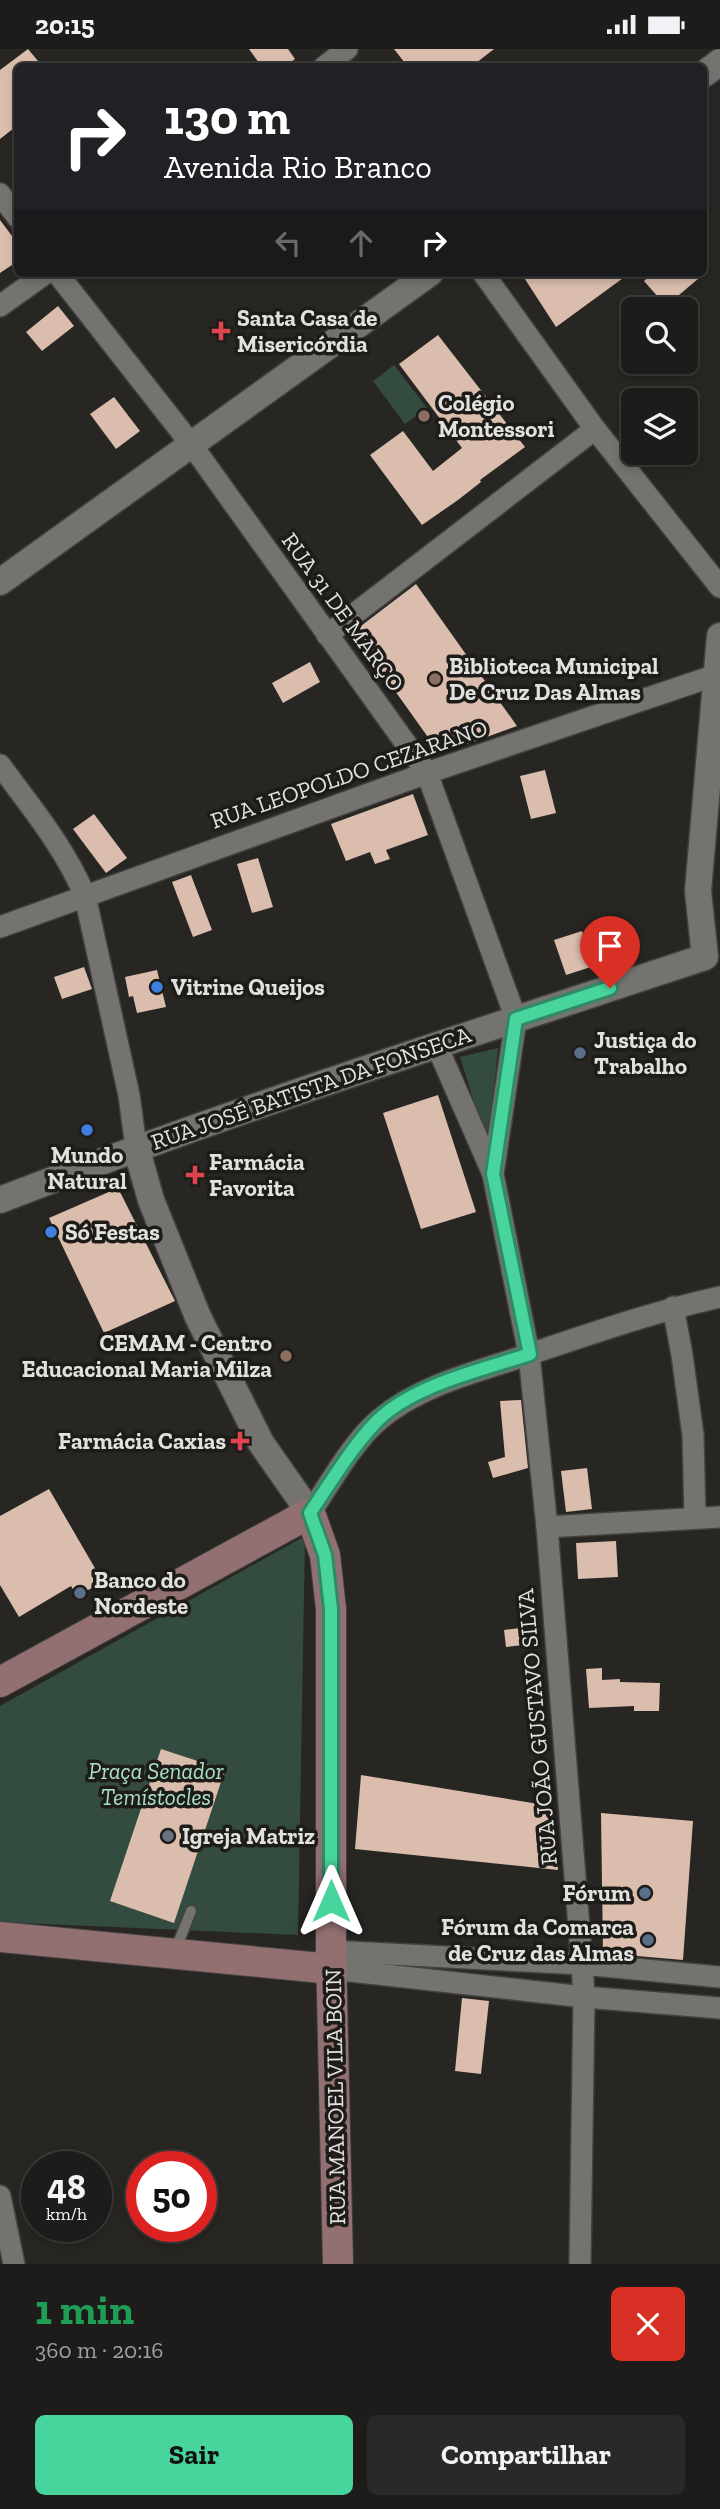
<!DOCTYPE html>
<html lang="pt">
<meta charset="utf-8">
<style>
:root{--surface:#1d1c1a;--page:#2a2927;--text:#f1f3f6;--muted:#a0a1a2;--line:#3b3a39;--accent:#48d49d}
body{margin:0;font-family:"Zilla Slab",serif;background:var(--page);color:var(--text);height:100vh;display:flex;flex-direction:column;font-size:26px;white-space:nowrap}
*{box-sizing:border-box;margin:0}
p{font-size:23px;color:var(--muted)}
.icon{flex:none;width:38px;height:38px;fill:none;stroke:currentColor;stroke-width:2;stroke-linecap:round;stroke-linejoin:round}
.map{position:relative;height:2215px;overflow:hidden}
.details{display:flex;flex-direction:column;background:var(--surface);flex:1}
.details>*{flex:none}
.hud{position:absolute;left:14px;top:14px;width:693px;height:214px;border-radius:10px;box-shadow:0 4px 10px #0003,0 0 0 2px var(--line);background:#202124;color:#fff;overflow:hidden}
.fabs{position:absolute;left:621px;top:248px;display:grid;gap:14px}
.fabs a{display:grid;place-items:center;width:77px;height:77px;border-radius:10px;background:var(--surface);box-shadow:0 4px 10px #0003,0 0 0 2px var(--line);font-size:35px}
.speed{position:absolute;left:21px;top:2102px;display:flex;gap:14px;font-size:35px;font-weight:700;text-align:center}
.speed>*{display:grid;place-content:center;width:91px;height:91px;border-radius:50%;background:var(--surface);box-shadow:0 4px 10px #0003,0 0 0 2px var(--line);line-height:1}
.speed small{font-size:18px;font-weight:400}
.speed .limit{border:10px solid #d22;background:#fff;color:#111}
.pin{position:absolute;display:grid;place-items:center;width:60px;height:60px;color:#fff;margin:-72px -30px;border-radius:50% 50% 50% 0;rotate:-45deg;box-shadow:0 0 7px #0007}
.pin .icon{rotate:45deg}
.me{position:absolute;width:77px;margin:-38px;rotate:0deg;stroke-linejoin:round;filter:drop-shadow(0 0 5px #0008)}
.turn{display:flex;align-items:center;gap:24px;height:147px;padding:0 35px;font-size:32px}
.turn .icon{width:91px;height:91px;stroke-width:2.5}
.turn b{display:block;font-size:49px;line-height:60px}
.lanes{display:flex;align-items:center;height:66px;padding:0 35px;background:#0003;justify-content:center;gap:35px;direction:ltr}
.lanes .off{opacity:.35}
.round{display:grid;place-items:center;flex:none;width:74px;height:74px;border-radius:10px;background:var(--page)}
.headline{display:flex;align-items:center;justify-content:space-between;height:119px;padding:0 35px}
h1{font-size:42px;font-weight:700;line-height:52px;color:#1e9e55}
.cta{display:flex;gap:14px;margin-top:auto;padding:14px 35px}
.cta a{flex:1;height:80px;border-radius:10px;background:var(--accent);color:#111;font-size:28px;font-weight:700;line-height:80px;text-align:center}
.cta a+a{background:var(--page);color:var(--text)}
.status{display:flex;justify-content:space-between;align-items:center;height:49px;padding:0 35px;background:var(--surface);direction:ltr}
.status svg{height:19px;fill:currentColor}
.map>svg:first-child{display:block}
</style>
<div class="status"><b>20:15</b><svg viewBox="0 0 49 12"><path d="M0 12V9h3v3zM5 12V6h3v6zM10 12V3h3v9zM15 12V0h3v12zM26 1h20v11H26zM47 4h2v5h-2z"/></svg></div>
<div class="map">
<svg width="720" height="2215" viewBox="0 0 720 2215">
<rect width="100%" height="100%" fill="#272623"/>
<g fill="#344c40">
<polygon points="394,316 427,359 405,375 373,332"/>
<polygon points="498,999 488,1097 460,1008"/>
<polygon points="305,1487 298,1886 0,1873 0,1657"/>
</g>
<g fill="#dabdad">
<polygon points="28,0 43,18 18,18 18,76 0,90 0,21"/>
<polygon points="249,0 288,0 295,10 284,18 262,18"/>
<polygon points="394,0 494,0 471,18 408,18"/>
<polygon points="0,171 18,195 18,212 0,224"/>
<polygon points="521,224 630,224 556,278"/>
<polygon points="653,224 705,224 666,257 644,232"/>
<polygon points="58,257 74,277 42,302 26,283"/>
<polygon points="438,286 525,398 480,431 481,433 458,451 422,476 370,406 403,382 433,422 462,399 399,315"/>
<polygon points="114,348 140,382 116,400 90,365"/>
<polygon points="416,535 517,677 454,700 430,691 353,583"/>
<polygon points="310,613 320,633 283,654 272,634"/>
<polygon points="545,721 556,764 531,770 520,727"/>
<polygon points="413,745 428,786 386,801 390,810 375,815 370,803 346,812 331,775"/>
<polygon points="94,765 127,809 106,824 73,780"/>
<polygon points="258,809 273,858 252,864 237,815"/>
<polygon points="191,826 212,881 193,888 172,833"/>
<polygon points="582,882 594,917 566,926 554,891"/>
<polygon points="84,918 92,940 62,950 54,928"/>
<polygon points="157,921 166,958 137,964 133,947 129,948 125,928"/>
<polygon points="438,1046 476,1163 421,1180 383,1064"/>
<polygon points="118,1139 175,1252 104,1284 49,1169"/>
<polygon points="521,1351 528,1419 493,1429 488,1413 505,1408 500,1352"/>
<polygon points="587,1419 592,1460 566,1463 561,1422"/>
<polygon points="49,1440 103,1533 77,1547 71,1537 19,1568 0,1536 0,1467"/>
<polygon points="616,1492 618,1528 578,1530 576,1494"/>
<polygon points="538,1577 540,1594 506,1598 504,1581"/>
<polygon points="602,1619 602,1631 620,1630 620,1633 660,1634 659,1662 634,1662 634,1657 589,1659 586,1620"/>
<polygon points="161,1700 225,1721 174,1874 110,1852"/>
<polygon points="361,1726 551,1757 558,1821 355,1800"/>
<polygon points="601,1764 693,1772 683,1911 603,1904"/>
<polygon points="462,1949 489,1952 481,2025 455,2022"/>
</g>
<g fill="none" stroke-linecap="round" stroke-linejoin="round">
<defs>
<polyline id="service" points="175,1902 191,1862"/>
<g id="minor">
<polyline points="324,18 347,0"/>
<polyline points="0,145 18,169"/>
<polyline points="57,224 191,395 427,724 516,970 493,1125"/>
<polyline points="483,224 595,380 720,538"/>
<polyline points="0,257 46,224"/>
<polyline points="327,586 595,380"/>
<path d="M0,716C31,758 65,799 85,847L129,1046L136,1098"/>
<polyline points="0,878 427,724 716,626"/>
<polyline points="436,995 493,1125 529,1305 547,1478 582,1915 584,1948 580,2215"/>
<polyline points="673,1258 682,1306 693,1386 695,1468"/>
<path d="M310,1464C329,1436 354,1391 380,1370C419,1337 473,1324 521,1308C587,1286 652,1263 720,1248"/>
<polyline points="547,1478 720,1468"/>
<polyline points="331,1902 582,1915 720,1928"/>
<polyline points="332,1920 584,1948 720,1959"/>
<polyline points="0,2147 14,2215"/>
</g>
<g id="tertiary">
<polyline points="704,25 720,13"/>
<polyline points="0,533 430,224"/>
<polyline points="136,1098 151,1151 198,1268 261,1394 310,1464"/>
<path d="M0,1151C232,1061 469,986 705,908L698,842L720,587"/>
</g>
<g id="secondary">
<polyline points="0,1633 310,1464 325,1506 331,1560 331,1902 338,2215"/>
<polyline points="0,1888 332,1920"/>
</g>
</defs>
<use href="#service" stroke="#42413f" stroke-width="13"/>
<use href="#minor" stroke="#42413f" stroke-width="24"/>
<use href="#tertiary" stroke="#42413f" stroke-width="29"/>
<use href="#secondary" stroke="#42413f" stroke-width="32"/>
<use href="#service" stroke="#74736f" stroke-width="10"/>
<use href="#minor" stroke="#74736f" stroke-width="21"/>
<use href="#tertiary" stroke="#74736f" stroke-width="26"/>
<use href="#secondary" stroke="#926f71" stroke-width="30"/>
</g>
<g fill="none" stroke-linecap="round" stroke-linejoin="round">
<defs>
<path id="route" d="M331,1852V1560L325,1506L310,1464C331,1433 351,1399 377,1372C413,1336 482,1321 530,1305L493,1125L516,970L610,939"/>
</defs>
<use href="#route" stroke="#2f8a66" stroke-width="18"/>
<use href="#route" stroke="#48d49d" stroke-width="12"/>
</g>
<g fill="#e0444e" stroke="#1e1c19" stroke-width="2.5">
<path d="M217.5 271.5h7v7h7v7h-7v7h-7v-7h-7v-7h7z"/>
<path d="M191.5 1115.5h7v7h7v7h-7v7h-7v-7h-7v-7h7z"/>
<path d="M236.5 1381.5h7v7h7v7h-7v7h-7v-7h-7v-7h7z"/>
</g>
<g fill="#8d6e63" stroke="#1e1c19" stroke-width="2.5">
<circle cx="424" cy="367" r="7"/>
<circle cx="435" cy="630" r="7"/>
<circle cx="286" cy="1307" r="7"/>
</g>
<g fill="#3f7fe0" stroke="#1e1c19" stroke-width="2.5">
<circle cx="157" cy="938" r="7"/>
<circle cx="87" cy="1081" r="7"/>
<circle cx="51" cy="1183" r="7"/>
</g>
<g fill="#5c6f8a" stroke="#1e1c19" stroke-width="2.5">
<circle cx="580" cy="1004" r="7"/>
<circle cx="80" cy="1544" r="7"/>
<circle cx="645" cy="1844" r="7"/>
<circle cx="648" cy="1891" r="7"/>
</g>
<circle fill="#6b7280" stroke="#1e1c19" stroke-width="2.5" cx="168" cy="1787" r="7"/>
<g text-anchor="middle" stroke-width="7" stroke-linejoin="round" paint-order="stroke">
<g font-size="23" font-weight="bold" fill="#e2e1df" stroke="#1e1c19" text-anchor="start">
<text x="237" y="277">Santa Casa de<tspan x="237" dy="26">Misericórdia</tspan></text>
<text x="438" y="362">Colégio<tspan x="438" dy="26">Montessori</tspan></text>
<text x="449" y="625">Biblioteca Municipal<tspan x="449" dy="26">De Cruz Das Almas</tspan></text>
<text x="171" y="946">Vitrine Queijos</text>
<text x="594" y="999">Justiça do<tspan x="594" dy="26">Trabalho</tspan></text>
<text x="87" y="1114" text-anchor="middle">Mundo<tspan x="87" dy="26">Natural</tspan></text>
<text x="209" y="1121">Farmácia<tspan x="209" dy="26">Favorita</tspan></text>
<text x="65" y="1191">Só Festas</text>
<text x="272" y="1302" text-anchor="end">CEMAM - Centro<tspan x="272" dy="26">Educacional Maria Milza</tspan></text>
<text x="226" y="1400" text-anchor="end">Farmácia Caxias</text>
<text x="94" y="1539">Banco do<tspan x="94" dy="26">Nordeste</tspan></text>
<text x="182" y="1795">Igreja Matriz</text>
<text x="631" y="1852" text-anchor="end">Fórum</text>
<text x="634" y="1886" text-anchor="end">Fórum da Comarca<tspan x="634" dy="26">de Cruz das Almas</tspan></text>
</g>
<g font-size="23" fill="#e2e1df" stroke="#1e1c19">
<text transform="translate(343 563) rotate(54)" y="8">RUA 31 DE MARÇO</text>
<text transform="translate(349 725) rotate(-19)" y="8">RUA LEOPOLDO CEZARANO</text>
<text transform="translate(311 1039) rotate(-19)" y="8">RUA JOSÉ BATISTA DA FONSECA</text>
<text transform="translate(537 1678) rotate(-95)" y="8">RUA JOÃO GUSTAVO SILVA</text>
<text transform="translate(335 2048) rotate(-91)" y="8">RUA MANOEL VILA BOIN</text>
</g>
<g font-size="23" font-style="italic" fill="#a9e1c5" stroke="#1e1c19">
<text x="156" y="1730">Praça Senador<tspan x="156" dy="26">Temístocles</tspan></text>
</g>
</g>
</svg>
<div class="fabs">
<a><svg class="icon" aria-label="search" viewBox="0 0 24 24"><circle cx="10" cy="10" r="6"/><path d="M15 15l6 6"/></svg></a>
<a><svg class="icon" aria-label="layers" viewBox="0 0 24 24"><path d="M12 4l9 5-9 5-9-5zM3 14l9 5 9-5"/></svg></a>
</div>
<div class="speed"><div>48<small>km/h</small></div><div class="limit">50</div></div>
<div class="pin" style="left:610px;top:939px;background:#d93025"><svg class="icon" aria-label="arrive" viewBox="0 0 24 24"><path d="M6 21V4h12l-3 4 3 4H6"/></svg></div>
<svg class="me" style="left:331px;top:1852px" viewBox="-20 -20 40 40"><path d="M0-17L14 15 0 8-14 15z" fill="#48d49d" stroke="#fff" stroke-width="4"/></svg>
<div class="hud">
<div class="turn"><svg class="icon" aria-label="right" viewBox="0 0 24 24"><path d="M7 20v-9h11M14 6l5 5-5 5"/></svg><div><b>130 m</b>Avenida Rio Branco</div></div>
<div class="lanes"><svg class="icon off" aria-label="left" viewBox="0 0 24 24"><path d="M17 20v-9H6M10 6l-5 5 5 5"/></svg><svg class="icon off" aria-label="ahead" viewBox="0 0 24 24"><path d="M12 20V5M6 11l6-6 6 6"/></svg><svg class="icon" aria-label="right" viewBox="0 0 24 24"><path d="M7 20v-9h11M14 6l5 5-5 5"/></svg></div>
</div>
</div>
<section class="details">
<div class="headline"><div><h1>1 min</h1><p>360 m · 20:16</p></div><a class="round" style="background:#d93025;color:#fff"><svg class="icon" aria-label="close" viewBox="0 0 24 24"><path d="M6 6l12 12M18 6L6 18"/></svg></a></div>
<div class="cta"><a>Sair</a><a>Compartilhar</a></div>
</section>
